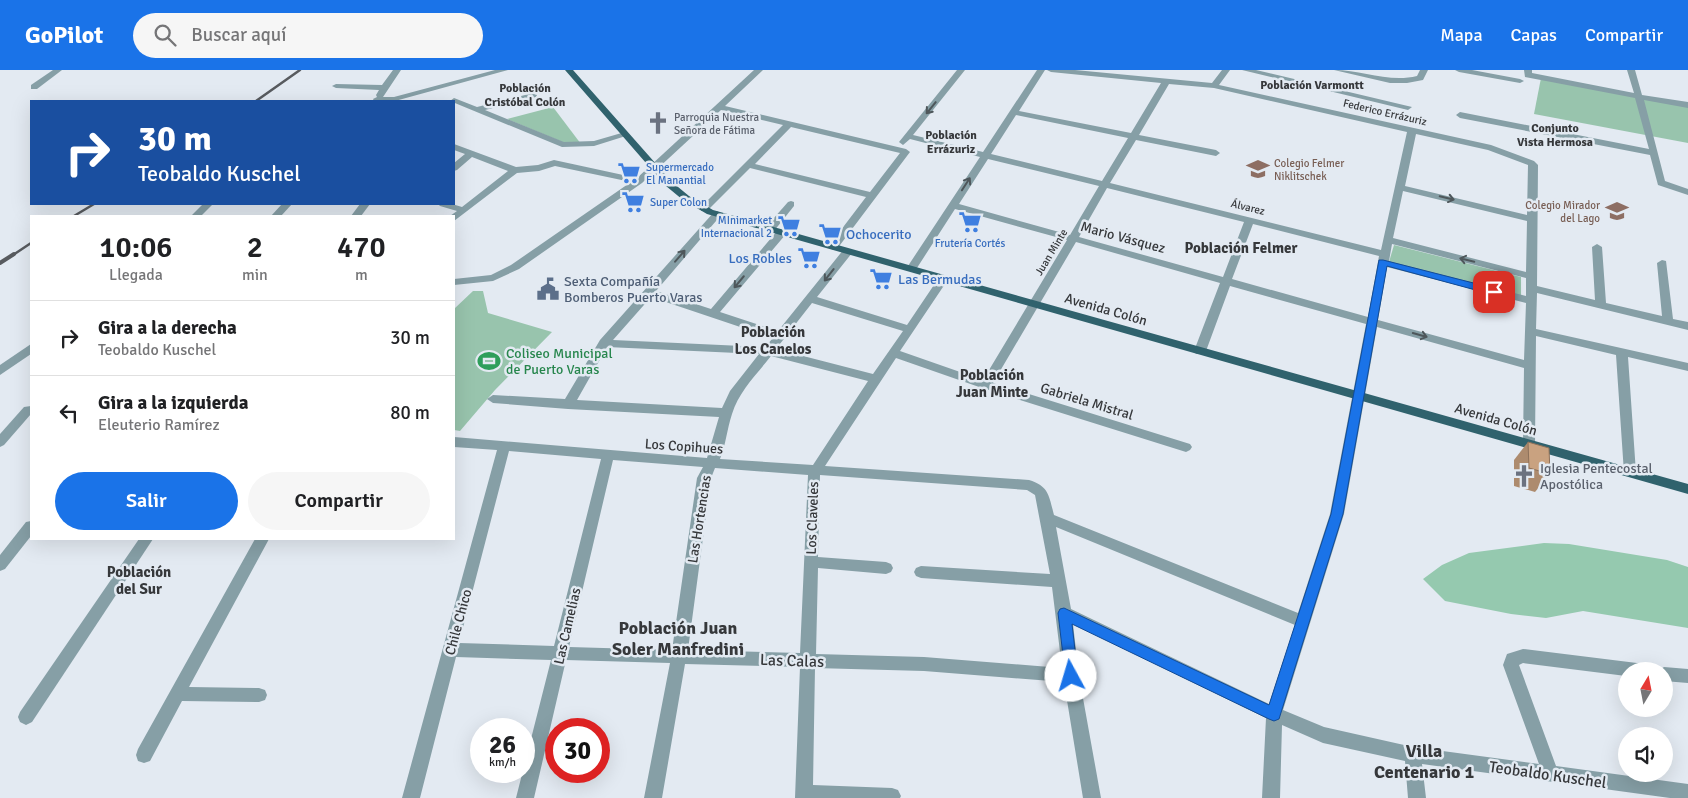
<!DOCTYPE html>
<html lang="es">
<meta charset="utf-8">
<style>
:root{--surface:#fff;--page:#f6f6f6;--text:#202124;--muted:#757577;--line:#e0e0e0;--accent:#1a73e8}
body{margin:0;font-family:Signika,sans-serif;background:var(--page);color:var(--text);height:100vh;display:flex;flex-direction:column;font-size:19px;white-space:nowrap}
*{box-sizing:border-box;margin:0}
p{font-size:16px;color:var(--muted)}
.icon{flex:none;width:28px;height:28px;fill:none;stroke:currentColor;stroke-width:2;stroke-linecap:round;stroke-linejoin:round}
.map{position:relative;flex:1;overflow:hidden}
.drawer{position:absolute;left:30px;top:145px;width:425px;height:325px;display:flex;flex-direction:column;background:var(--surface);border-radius:0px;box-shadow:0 5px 20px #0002}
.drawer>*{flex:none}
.banner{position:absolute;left:30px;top:30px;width:425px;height:105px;border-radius:0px;box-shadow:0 5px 20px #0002;background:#1a4fa0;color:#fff;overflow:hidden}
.needle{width:32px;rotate:10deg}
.buttons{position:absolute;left:1618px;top:592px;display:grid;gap:10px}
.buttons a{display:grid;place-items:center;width:55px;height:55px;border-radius:50%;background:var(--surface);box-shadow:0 5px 20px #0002;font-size:25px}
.speed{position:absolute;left:470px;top:648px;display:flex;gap:10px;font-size:25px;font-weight:700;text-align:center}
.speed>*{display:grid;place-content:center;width:65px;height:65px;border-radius:50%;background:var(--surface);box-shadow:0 5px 20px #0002;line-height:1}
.speed small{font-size:12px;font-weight:400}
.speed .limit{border:8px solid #d22;background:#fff;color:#111}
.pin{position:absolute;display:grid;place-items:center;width:42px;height:42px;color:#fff;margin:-21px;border-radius:10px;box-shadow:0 2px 8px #0006}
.me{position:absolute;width:55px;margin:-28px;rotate:354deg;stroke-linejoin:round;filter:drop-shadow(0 0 4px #0008)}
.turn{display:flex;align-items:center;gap:18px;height:105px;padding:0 25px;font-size:22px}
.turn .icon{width:65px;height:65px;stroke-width:2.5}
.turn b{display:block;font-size:35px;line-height:42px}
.eta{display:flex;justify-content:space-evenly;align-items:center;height:85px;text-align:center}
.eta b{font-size:30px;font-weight:600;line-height:35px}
.action{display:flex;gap:10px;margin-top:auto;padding:10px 25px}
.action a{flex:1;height:58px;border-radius:30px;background:var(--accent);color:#fff;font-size:20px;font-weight:600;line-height:58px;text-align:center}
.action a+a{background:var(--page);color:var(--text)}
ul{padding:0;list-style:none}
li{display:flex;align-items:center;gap:15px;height:75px;padding:0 25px;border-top:1px solid var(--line)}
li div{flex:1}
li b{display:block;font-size:19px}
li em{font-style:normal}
header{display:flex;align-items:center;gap:30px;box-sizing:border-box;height:70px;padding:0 25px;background:var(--accent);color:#fff}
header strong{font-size:24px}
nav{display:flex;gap:28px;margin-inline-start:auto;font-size:18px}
.search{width:350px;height:45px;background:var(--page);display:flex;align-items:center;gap:12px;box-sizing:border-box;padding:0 18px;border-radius:28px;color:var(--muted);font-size:19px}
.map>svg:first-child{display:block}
</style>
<header>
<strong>GoPilot</strong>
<div class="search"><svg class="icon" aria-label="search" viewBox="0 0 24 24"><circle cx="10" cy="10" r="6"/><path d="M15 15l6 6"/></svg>Buscar aquí</div>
<nav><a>Mapa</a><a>Capas</a><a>Compartir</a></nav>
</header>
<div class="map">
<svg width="1688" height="728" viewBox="0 0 1688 728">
<rect width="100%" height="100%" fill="#e3eaf2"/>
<g fill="#98c4ad">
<polygon points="1541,8 1688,37 1688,73 1534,44"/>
<polygon points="553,37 581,74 565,73 507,49"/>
<polygon points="1394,175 1521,207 1521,226 1389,192"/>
<polygon points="473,221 483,221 488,243 552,262 495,320 460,361 454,360 454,239"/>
</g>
<polygon fill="#95c9af" points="1544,473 1569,474 1667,490 1688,497 1688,558 1583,541 1546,548 1511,544 1445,531 1423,509 1442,495 1469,483"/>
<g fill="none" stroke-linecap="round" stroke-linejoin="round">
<g fill="#869fa6" fill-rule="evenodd">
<polygon points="53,0 62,0 37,19 31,19 31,15"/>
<polygon points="393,0 401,0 383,27 394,27 495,0 508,0 395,31 374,31 373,29 377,27 376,25 379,20 336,18 332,16 336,14 382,15"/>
<path d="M754,0H763L725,36L906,79L910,82L837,179L833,180L828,177L866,127L750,98L707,141H701V137L783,55L721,40L642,113L519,199L493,211L454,215V209L491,205L511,195L631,112L555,96L539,101L517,103L454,151V146H450L457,141L440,136L438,134H452L462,137L508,101L472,87L457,100L454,101V93L465,84L454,80V74L516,97L538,95L554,90L637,108ZM791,57L900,83L870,122L755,94Z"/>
<path d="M957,0H965L913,65L983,82L1037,0H1045L1019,41L1131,63L1161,13L1051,2L1047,0H1075L1212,13L1222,0H1230L1219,15L1491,75L1534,91L1538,95L1537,216L1595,230L1592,177L1597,174L1602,177L1606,233L1662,246L1657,193L1662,190L1666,191L1673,249L1688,252V260L1537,223L1536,259L1688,293V301L1628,287L1636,403L1635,406H1625L1624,403L1616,285L1536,266L1535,374L1533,377H1525L1523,374L1524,298L1377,257L1344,444L1283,640L1324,657L1413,677L1539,694L1503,595L1507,584L1523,579L1645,594L1650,596L1653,601H1626V606L1523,593L1519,595L1556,696L1688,714V728H1670L1422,694L1426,728H1408L1405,691L1323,673L1282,655L1280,728H1262L1266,648L1073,554L1079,606L1101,728H1083L1064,612L924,601L815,598L813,715L892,718L898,720L901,726L900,728H795L800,597L685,594L662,728H644L670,593L566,590L534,728H516L551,590L456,587L420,728H402L497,380L454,377V367L707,388L719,347L568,339L493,333L487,329L493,325L565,329L600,270L714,142L717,141L722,144L656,221L711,239L778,160H786V164L720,242L778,261L844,179H852V183L817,227L907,255L940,206H948L949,208L900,281L983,310L1067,170L955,139L915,201H907L906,199L980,87L910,69L903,75L899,72ZM1169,14L1214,18L1407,62L1381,180L1110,113L1136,70L1216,86L1220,83L1216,80L1139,65ZM1016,45L1128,68L1102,111L991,84ZM1416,64L1488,80L1528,95L1527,145L1405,116ZM988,89L1099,116L1070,165L959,134ZM1107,118L1244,152L1223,207L1079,167ZM1403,121L1527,151L1526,202L1393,168ZM1253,154L1379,186L1368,247L1232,209ZM1076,172L1220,213L1194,281L1196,284H1204L1206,281L1230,216L1366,254L1330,444L1298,543L1054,445C1049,426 1049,416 1029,410L825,396L896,288L982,318L1186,382L1190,380L1192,377L1190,374L993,313ZM1392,174L1526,208V226L1389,191ZM1387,197L1526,233L1524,290L1378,250ZM651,227L773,268L765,277L613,270ZM812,233L903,261L873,304L776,279ZM607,277L759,284L730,321L722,338L577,330ZM771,286L868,311L813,395L720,389C726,374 727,359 732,344C739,321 757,304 771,286ZM509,381L601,389L554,576L459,573ZM613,390L703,397L697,408L672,580L569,577ZM715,398L808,405L800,583L688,580L711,408ZM820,405L1027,420L1035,425L1050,504L921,496L916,498L914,502L916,506L921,508L1052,517L1062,598L924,587L816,584L818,498L886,504L891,502L893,498L891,494L886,492L818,487ZM1056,457L1295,555L1269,634L1071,539Z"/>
<polygon points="1242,0 1256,0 1412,37 1408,40"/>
<path d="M1334,0C1362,0 1389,13 1417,6L1420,0H1428L1423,10L1407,13H1390Z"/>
<polygon points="1455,0 1472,0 1520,9 1524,11 1520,13 1459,2"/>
<polygon points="1524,0 1532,0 1532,3 1634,23 1627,0 1635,0 1642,25 1688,32 1688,38 1644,30 1665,111 1688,119 1688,125 1658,115 1650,85 1460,48 1456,45 1460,42 1649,79 1635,28 1525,7"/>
<polygon points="533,23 537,25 536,27 485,40 564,72 594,71 625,62 629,65 594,76 562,77 450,31 454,28 477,37"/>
<polygon points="791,131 794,132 794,136 774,161 766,161 766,157 788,132"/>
<polygon points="203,134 213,134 201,146 191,146"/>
<polygon points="282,134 292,134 281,146 271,146"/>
<polygon points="360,134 370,134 361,146 351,146"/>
<polygon points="31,274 31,284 0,305 0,295"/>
<polygon points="31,336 31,344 4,375 0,377 0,364 24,337"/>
<polygon points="31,451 31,466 5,499 0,501 0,485 26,452"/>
<polygon points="139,469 153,469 32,652 26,655 20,652 18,647 20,642"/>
<polygon points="255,469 269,469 189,617 259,618 265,620 267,625 265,630 259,632 182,631 150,691 144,693 138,691 136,685 138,679"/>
<polygon points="1664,597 1688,599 1688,613 1664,611 1664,601 1658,601"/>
</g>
<polygon fill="#30626d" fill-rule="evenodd" points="565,0 573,0 672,112 689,126 713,140 1688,414 1688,424 707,144 683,130 666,116"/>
<g stroke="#585b5f" stroke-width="2.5">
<polyline points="256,31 300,0"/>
<polyline points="74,146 94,134"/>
<polyline points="13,185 31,173"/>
</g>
<polyline stroke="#585b5f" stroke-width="4" points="0,193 14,184"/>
</g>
<polygon fill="#ad8b6e" points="1528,372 1550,404 1535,422 1514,416 1514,390"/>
<polygon fill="#c9a280" stroke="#8d715a" points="1528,372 1549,378 1550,404 1529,398"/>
<defs><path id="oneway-shaft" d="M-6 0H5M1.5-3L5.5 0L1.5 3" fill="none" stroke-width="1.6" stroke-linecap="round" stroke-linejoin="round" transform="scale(1.25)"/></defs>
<g stroke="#4e575b">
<use href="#oneway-shaft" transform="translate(931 38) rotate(129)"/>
<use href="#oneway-shaft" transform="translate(966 114) rotate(-57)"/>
<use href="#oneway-shaft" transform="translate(1447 128) rotate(13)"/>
<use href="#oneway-shaft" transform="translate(680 186) rotate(-49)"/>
<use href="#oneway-shaft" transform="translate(1467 190) rotate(-166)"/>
<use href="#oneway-shaft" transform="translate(829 205) rotate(128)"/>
<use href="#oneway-shaft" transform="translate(739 212) rotate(130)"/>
<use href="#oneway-shaft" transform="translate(1420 265) rotate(16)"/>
</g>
<polygon fill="#1a73e8" stroke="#114b97" points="1379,190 1383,190 1497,219 1499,222 1494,225 1387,196 1343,444 1279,649 1274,651 1269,649 1072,554 1078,606 1076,611 1071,612 1066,611 1058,543 1060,539 1064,538 1269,635 1331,444"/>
<defs>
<symbol id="church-bare" viewBox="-9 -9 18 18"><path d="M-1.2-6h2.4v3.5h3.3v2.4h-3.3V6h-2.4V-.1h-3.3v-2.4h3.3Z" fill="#6b7280" stroke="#e3eaf2" stroke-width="2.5" paint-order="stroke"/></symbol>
<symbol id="school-bare" viewBox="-9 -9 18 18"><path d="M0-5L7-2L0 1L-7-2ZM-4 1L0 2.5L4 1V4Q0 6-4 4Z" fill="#8d6e63" stroke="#e3eaf2" stroke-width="2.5" paint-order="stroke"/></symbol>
<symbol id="supermarket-bare" viewBox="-9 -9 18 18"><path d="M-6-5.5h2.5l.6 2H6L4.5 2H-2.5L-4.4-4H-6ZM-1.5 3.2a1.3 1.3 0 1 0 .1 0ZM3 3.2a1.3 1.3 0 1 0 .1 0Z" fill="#3f7fe0" stroke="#e3eaf2" stroke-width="2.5" paint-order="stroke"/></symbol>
<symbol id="civic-bare" viewBox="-9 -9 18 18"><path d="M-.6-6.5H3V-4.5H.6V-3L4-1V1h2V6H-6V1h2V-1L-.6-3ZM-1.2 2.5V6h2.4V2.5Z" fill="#5c6f8a" stroke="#e3eaf2" stroke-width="2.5" paint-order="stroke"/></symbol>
<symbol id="stadium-bare" viewBox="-9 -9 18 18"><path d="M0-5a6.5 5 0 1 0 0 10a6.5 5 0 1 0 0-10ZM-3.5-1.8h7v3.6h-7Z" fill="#2e9e5b" stroke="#e3eaf2" stroke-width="2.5" paint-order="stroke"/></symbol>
</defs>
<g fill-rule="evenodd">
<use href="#church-bare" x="642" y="37" width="32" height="32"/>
<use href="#school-bare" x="1242" y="83" width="32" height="32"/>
<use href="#supermarket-bare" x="613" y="87" width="32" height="32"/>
<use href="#supermarket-bare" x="617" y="116" width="32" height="32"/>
<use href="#school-bare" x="1601" y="125" width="32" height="32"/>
<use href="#supermarket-bare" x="954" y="136" width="32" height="32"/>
<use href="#supermarket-bare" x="773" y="140" width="32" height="32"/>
<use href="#supermarket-bare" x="814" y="148" width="32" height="32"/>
<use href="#supermarket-bare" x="793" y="172" width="32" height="32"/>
<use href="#supermarket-bare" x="865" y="193" width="32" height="32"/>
<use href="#civic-bare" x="532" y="203" width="32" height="32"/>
<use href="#stadium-bare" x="473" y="275" width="32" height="32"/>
<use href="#church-bare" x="1508" y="390" width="32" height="32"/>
</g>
<g text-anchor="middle" stroke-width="5" stroke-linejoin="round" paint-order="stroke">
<g font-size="11" fill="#36383b" stroke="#e3eaf2">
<text transform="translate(1385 42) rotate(13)" y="4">Federico Errázuriz</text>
<text transform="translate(1248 137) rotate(14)" y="4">Álvarez</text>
<text transform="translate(1051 182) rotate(-59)" y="4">Juan Minte</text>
</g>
<g font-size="11" fill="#5b616d" stroke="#e3eaf2" text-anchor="start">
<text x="674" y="51">Parroquia Nuestra<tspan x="674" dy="13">Señora de Fátima</tspan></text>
</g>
<g font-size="11" fill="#785e54" stroke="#e3eaf2" text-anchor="start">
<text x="1274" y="97">Colegio Felmer<tspan x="1274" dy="13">Niklitschek</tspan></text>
<text x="1600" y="139" text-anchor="end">Colegio Mirador<tspan x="1600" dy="13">del Lago</tspan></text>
</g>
<g font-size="11" fill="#366cbe" stroke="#e3eaf2" text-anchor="start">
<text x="646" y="101">Supermercado<tspan x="646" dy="13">El Manantial</tspan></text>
<text x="650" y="136">Super Colon</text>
<text x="772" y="154" text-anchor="end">MInimarket<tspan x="772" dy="13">Internacional 2</tspan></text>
<text x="970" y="177" text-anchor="middle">Frutería Cortés</text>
</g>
<g font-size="12" font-weight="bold" fill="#36383b" stroke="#e3eaf2">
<text x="1312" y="19">Población Varmontt</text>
<text x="525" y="22">Población<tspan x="525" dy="14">Cristóbal Colón</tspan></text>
<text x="1555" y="62">Conjunto<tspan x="1555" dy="14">Vista Hermosa</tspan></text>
<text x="951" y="69">Población<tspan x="951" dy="14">Errázuriz</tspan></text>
</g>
<g font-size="14" fill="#366cbe" stroke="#e3eaf2" text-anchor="start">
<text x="846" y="169">Ochocerito</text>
<text x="792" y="193" text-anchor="end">Los Robles</text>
<text x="898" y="214">Las Bermudas</text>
</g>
<g font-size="14" fill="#36383b" stroke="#e3eaf2">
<text transform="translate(1123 167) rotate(15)" y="5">Mario Vásquez</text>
<text transform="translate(1106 239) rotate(16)" y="5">Avenida Colón</text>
<text transform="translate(1087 331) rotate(17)" y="5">Gabriela Mistral</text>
<text transform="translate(1496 349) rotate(16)" y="5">Avenida Colón</text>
<text transform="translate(684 376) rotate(4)" y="5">Los Copihues</text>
<text transform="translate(812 448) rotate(-88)" y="5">Los Claveles</text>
<text transform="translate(699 449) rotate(-81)" y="5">Las Hortencias</text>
<text transform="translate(458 552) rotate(-75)" y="5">Chile Chico</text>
<text transform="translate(567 556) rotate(-77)" y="5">Las Camelias</text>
</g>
<g font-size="14" fill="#4e5e75" stroke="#e3eaf2" text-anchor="start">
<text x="564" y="216">Sexta Compañía<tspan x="564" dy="16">Bomberos Puerto Varas</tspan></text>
</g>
<g font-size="14" fill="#27864d" stroke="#e3eaf2" text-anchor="start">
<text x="506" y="288">Coliseo Municipal<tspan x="506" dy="16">de Puerto Varas</tspan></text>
</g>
<g font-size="14" fill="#5b616d" stroke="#e3eaf2" text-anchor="start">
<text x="1540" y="403">Iglesia Pentecostal<tspan x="1540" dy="16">Apostólica</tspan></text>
</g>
<g font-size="15" font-weight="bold" fill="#36383b" stroke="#e3eaf2">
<text x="1241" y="183">Población Felmer</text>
<text x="773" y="267">Población<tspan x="773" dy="17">Los Canelos</tspan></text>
<text x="992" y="310">Población<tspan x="992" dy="17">Juan Minte</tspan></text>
<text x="139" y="507">Población<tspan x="139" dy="17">del Sur</tspan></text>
</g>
<g font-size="16" fill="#36383b" stroke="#e3eaf2">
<text transform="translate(792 590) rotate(2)" y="6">Las Calas</text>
<text transform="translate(1548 704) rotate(8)" y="6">Teobaldo Kuschel</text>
</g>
<g font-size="18" font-weight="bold" fill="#36383b" stroke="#e3eaf2">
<text x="678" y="564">Población Juan<tspan x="678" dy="21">Soler Manfredini</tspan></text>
<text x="1424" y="687">Villa<tspan x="1424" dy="21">Centenario 1</tspan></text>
</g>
</g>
</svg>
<div class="buttons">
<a><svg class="needle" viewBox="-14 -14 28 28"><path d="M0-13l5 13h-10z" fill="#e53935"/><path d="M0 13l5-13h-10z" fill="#757577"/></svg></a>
<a><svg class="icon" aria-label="sound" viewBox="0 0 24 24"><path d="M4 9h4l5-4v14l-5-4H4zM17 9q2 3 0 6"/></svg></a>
</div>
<div class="speed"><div>26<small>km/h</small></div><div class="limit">30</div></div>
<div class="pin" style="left:1494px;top:222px;background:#d93025"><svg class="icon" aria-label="arrive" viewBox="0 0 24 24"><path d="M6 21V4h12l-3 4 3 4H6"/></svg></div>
<svg class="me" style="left:1071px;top:606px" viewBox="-20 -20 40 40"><circle r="19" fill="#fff"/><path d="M0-13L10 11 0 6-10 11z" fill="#1a73e8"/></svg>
<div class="banner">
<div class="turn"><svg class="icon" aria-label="right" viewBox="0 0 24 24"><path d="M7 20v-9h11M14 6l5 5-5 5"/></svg><div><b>30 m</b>Teobaldo Kuschel</div></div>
</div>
<section class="drawer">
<div class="eta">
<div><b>10:06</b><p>Llegada</p></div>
<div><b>2</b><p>min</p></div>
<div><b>470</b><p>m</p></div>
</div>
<ul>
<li><svg class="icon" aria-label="right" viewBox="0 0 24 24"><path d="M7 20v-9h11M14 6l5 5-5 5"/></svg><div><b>Gira a la derecha</b><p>Teobaldo Kuschel</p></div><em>30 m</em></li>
<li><svg class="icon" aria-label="left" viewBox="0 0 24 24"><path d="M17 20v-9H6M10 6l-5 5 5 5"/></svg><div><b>Gira a la izquierda</b><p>Eleuterio Ramírez</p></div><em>80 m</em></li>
</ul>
<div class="action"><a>Salir</a><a>Compartir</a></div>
</section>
</div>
